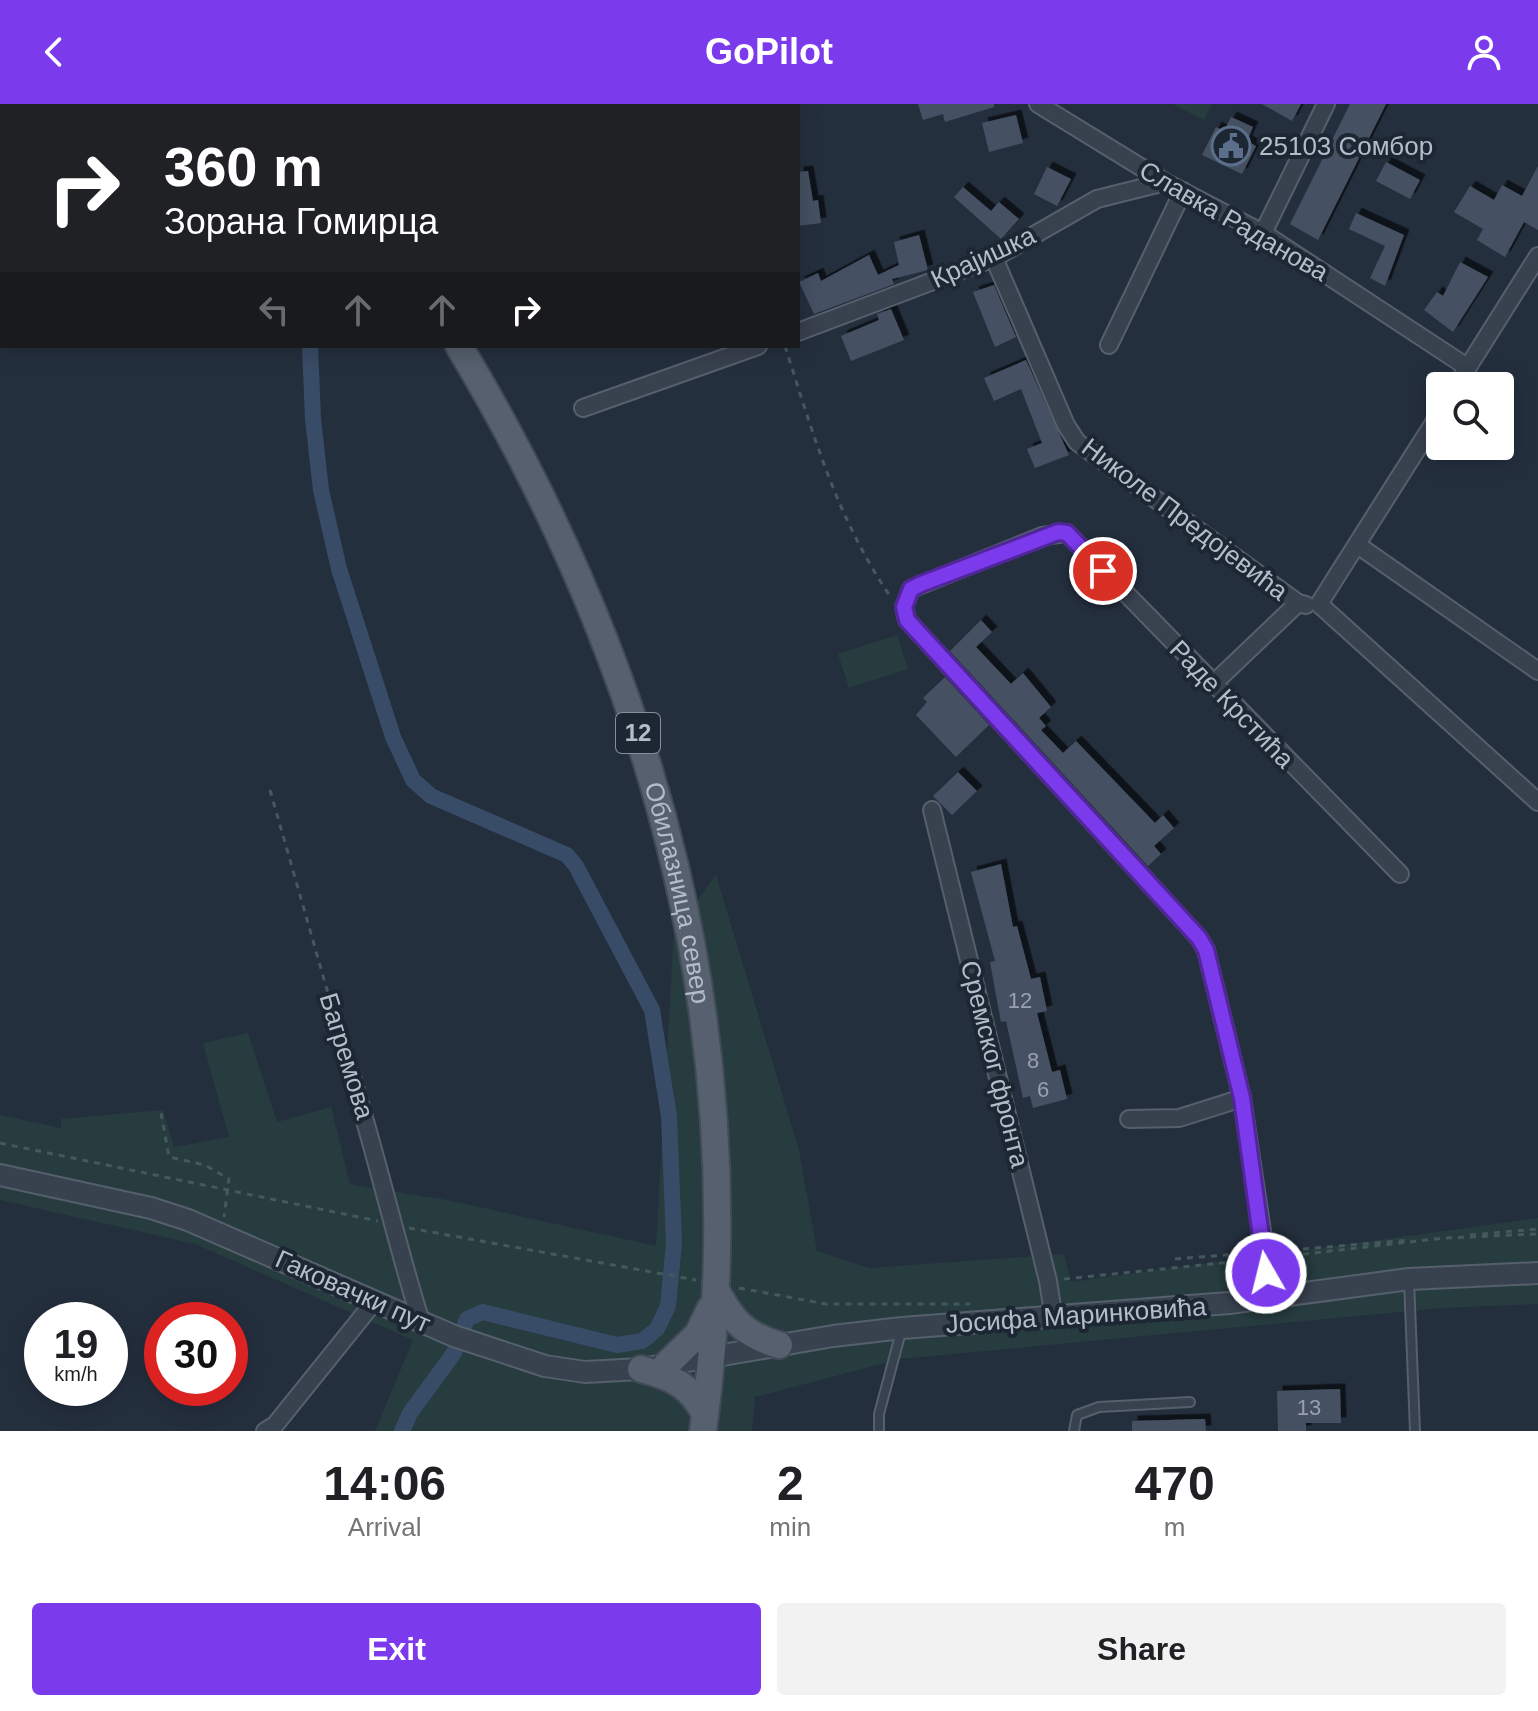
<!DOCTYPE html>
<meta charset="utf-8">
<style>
:root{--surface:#fff;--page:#f2f2f2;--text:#202124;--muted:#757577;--accent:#7c3aed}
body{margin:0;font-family:Helvetica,sans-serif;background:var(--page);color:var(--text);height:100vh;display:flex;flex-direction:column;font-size:30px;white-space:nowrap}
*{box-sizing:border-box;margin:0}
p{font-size:26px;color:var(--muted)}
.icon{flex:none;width:44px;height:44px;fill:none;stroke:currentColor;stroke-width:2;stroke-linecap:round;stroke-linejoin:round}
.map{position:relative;height:1327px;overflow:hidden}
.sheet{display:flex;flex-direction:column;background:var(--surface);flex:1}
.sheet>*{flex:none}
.banner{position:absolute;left:0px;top:0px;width:800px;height:244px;box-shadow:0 4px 20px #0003;background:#202124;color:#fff;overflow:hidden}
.tools{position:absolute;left:1426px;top:268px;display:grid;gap:16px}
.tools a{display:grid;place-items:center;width:88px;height:88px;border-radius:8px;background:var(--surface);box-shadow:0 4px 20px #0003;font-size:40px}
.speed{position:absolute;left:24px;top:1198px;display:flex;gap:16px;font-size:40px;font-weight:700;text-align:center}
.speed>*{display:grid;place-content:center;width:104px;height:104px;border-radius:50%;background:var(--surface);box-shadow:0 4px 20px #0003;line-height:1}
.speed small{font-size:20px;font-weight:400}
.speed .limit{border:12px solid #d22;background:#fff;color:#111}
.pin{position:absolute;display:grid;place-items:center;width:68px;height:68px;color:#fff;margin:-34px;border:4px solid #fff;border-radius:50%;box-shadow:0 2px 8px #0007}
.me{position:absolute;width:88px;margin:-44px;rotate:352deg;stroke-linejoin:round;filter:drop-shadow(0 0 6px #0008)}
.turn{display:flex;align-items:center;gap:28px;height:168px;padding:0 32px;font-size:36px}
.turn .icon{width:104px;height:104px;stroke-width:2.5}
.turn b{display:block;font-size:56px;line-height:68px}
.lanes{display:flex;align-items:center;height:76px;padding:0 32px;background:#0003;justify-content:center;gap:40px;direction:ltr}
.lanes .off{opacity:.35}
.eta{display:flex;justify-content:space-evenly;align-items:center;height:136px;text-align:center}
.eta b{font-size:48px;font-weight:600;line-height:56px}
.action{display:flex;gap:16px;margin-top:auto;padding:16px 32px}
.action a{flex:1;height:92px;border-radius:8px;background:var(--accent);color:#fff;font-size:32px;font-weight:600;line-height:92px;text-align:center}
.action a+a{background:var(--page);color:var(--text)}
header{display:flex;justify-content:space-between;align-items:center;height:104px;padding:0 32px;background:var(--accent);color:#fff;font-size:36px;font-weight:600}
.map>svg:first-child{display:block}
</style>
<header><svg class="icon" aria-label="back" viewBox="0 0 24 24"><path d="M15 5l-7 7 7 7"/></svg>GoPilot<svg class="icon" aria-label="person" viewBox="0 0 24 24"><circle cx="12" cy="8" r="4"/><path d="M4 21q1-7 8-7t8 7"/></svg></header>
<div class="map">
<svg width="1538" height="1327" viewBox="0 0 1538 1327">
<defs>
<filter id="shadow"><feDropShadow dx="5.5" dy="-5.5" stdDeviation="0" flood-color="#0009"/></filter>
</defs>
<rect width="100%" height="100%" fill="#242f3e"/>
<g fill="#263c3f">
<polygon points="1173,0 1212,0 1204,16"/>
<polygon points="897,531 908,565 849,584 838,550"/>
<polygon points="716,771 799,1046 817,1147 869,1164 1064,1150 1071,1178 1538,1114 1538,1200 1442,1204 900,1255 755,1293 752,1327 375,1327 413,1236 195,1140 0,1096 0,1011 61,1024 61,1015 163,1006 174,1043 229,1033 203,939 248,929 277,1018 331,1003 350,1080 447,1096 656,1142 674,827"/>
</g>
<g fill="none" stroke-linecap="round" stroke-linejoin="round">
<g stroke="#394c67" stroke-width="16">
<polyline points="25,0 26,2"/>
<polyline points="310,242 313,315 321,386 339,465 393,633 413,676 431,692 567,751 576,762 652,906 669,1012 674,1139 668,1202 657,1225 642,1237 617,1241 483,1208 467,1215 454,1249 410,1309 402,1327"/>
</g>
</g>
<g fill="#455162" filter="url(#shadow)">
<polygon points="918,0 994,0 994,3 945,18 943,10 923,16"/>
<polygon points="1262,0 1301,0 1292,17"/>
<polygon points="1350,0 1386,0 1318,136 1290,120"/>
<polygon points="1016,11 1023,39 989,48 982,19"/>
<polygon points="1231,13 1253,23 1247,37 1256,42 1242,70 1202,51 1216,23 1224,27"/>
<polygon points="1386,58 1420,76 1410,95 1376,77"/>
<polygon points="1538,62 1538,126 1524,118 1505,153 1477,136 1483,125 1454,108 1470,82 1494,96 1502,81 1522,92"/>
<polygon points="1047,63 1071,75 1057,102 1034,90"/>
<polygon points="808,67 813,97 818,96 821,119 798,122 798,68"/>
<polygon points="963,83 991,107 999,98 1019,115 1001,135 954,93"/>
<polygon points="1356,109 1404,131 1385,182 1370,174 1385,142 1349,125"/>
<polygon points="919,131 928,166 892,175 894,180 814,210 799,178 818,169 821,177 869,151 878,171 899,161 894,138"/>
<polygon points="1460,158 1488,173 1453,228 1424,206 1437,188 1443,192"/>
<polygon points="994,181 1016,233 995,243 973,188"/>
<polygon points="891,205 904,236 851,257 841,232 879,216 877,210"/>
<polygon points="1026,256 1069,351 1035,364 1027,345 1042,339 1021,285 994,297 984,274"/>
<polygon points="981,516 992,528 976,543 1011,580 1023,569 1051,603 1039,614 1046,622 1041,626 1063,649 1076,637 1155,719 1163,711 1174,724 1154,742 1161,750 1148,762 950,547"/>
<polygon points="945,573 989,621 956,653 916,611 927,598 923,594"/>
<polygon points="958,668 977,687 952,711 933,692"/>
<polygon points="1001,760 1013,823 1017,822 1031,875 1040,873 1047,907 1037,909 1052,968 1060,966 1067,995 1033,1004 1030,992 1023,994 1006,917 1001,918 990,858 995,857 971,768"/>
<polygon points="1340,1285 1341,1319 1306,1319 1306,1327 1278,1327 1277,1287"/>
<polygon points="1205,1315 1206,1327 1132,1327 1132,1317"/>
</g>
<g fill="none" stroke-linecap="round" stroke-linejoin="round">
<defs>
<g id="service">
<polyline points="168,0 171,0"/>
<polyline points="1409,1176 1415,1327"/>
<polyline points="879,1327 879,1310 902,1224"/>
<polyline points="1074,1327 1077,1311 1099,1303 1190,1298"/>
</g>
<g id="minor">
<polyline points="509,0 510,2"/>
<polyline points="742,0 742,2"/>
<polyline points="1038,0 1165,78 1263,129 1467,263"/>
<polyline points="1263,129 1326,0"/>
<polyline points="994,154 1066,321 1077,338 1298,499"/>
<polyline points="798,228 994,154 1097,95 1165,78"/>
<polyline points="1109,241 1183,87"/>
<polyline points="1456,282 1538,152"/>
<polyline points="583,304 758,242"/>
<polyline points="1440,309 1319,500 1538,698"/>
<polyline points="1359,442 1538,567"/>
<polyline points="1213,580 1298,499 1306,501"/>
<polyline points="932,706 1048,1177 1054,1215"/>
<path d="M351,970C377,1052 395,1135 421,1218"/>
<polyline points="1129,1015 1179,1014 1242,994"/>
<polyline points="1272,1193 1242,994 1206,846 1199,834 907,516 904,503 911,485 1042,432 1067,429 1400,770"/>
<polyline points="265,1327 275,1321 374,1198"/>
</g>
<polyline id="tertiary" points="0,1071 151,1104 188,1116 454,1232 545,1262 585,1268 641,1265 833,1232 902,1224 1229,1199 1409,1175 1538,1169"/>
<g id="primary">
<polyline points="317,0 318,2"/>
<path id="s1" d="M459,242C658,574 756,941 703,1327"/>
<path d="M716,1186C732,1217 745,1231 779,1241"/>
<polyline points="666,1261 698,1230 710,1205"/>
<path d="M641,1265C672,1273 690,1281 705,1310"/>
</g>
</defs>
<use href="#service" stroke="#565f6c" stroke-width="12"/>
<use href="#minor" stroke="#565f6c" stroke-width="20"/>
<use href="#tertiary" stroke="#565f6c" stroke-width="24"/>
<use href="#primary" stroke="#414a57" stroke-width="30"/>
<g stroke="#44595c" stroke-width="3" stroke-dasharray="6 6" stroke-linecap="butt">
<path d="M785,242C814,333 837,415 892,495"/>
<polyline points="270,686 347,956"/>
<polyline points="161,1009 169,1053 205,1061 229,1075 224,1113"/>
<polyline points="0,1039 378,1117"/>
<polyline points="409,1124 696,1176"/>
<polyline points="1470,1131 1538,1125"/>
<polyline points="1279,1147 1411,1136"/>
<polyline points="1279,1153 1444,1134 1538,1130"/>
<polyline points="1175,1155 1251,1149"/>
<polyline points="1064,1175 1251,1156"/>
<polyline points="739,1184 826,1200 970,1200"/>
</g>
<use href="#service" stroke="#38414e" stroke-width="8"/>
<use href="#minor" stroke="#38414e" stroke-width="16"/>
<use href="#tertiary" stroke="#38414e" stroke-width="20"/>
<use href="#primary" stroke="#56606e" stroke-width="26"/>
</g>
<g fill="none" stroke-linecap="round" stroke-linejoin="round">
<defs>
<polyline id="route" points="1103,467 1067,429 1058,428 921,480 911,485 904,503 907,516 1199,834 1206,846 1242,994 1266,1169"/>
</defs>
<use href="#route" stroke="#51269a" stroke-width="20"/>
<use href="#route" stroke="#7c3aed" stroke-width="14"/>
</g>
<defs>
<symbol id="civic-ring" viewBox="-11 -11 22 22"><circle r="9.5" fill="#1d2633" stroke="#5c6f8a" stroke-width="1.5"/><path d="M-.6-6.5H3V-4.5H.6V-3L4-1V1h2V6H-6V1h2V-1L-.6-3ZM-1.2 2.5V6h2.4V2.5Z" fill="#5c6f8a"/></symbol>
</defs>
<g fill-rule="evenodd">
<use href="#civic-ring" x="1209" y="20" width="44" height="44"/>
</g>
<g text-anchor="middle" stroke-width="8" stroke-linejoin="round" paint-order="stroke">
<g font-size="22" fill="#98a1af">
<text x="1020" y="904">12</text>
<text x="1033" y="964">8</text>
<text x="1043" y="993">6</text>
<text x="1309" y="1311">13</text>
</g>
<rect fill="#1d2633" stroke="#878f9c" stroke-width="2" x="616" y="609" width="44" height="40" rx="6"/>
<g font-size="24" font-weight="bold" fill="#b4bcc9">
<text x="638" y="637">12</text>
</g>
<g font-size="26" fill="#b4bcc9" stroke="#1d2633" text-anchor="start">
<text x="1259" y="51">25103 Сомбор</text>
</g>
<g font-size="26" fill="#b4bcc9" stroke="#1d2633">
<text transform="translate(1234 117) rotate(30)" y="9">Славка Раданова</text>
<text transform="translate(983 153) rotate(-25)" y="9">Крајишка</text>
<text transform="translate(1185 415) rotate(37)" y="9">Николе Предојевића</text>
<text transform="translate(1232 600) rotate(46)" y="9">Раде Крстића</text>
<text dy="9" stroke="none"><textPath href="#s1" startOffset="592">Обилазница север</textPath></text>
<text transform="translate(347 952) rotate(73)" y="9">Багремова</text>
<text transform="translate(995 960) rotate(76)" y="9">Сремског фронта</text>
<text transform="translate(353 1187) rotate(24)" y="9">Гаковачки пут</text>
<text transform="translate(1076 1211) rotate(-4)" y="9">Јосифа Маринковића</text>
</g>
</g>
</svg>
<div class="tools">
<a><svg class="icon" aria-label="search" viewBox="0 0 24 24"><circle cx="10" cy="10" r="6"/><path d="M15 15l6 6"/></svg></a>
</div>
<div class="speed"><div>19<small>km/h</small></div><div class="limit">30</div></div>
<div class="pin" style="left:1103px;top:467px;background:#d93025"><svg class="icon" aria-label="arrive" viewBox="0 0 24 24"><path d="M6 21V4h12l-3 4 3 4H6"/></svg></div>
<svg class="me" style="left:1266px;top:1169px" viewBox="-20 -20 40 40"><circle r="17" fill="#7c3aed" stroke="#fff" stroke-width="3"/><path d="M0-11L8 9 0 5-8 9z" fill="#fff"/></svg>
<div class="banner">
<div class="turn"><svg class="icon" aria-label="right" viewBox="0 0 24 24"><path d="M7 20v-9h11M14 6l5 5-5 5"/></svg><div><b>360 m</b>Зорана Гомирца</div></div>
<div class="lanes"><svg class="icon off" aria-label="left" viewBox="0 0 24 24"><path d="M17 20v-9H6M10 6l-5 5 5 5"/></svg><svg class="icon off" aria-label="ahead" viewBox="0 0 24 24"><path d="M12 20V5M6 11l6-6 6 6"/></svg><svg class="icon off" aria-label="ahead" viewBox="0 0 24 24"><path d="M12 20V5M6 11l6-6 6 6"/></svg><svg class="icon" aria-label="right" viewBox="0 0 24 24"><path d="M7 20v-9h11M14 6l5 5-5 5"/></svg></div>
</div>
</div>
<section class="sheet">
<div class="eta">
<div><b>14:06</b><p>Arrival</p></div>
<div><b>2</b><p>min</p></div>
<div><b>470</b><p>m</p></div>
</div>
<div class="action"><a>Exit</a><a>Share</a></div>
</section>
